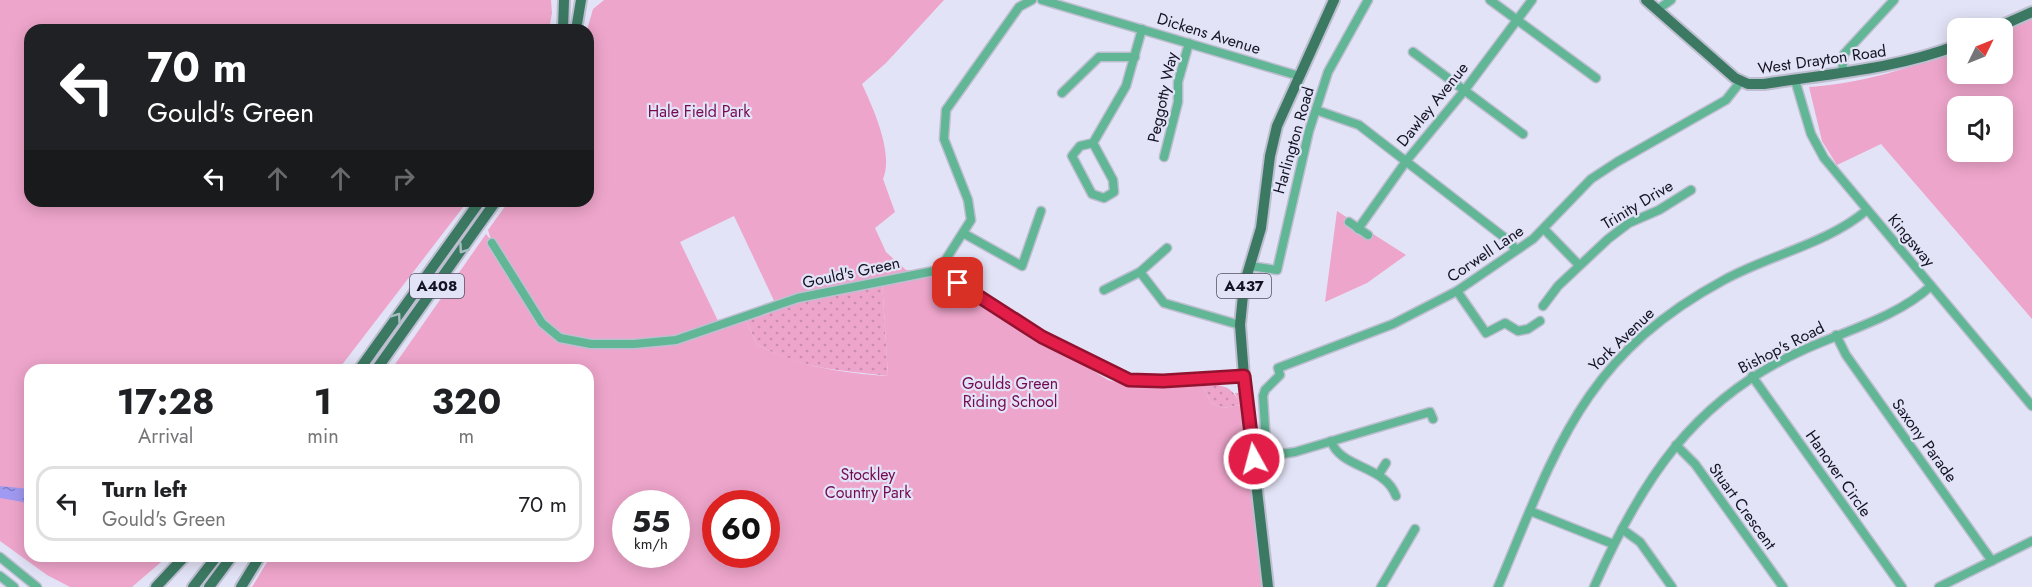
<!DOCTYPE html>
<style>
:root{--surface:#fff;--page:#f6f6f6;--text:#202124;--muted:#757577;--line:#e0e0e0}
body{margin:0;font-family:Jost,sans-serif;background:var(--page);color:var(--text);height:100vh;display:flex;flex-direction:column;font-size:22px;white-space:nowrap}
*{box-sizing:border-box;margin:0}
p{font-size:20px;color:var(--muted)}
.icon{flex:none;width:33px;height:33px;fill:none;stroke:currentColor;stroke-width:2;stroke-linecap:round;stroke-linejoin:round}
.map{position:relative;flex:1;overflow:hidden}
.side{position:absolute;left:24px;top:364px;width:570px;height:198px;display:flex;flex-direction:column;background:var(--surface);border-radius:18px;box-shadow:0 3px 15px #0003}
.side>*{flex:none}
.top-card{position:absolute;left:24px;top:24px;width:570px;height:183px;border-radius:18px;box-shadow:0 3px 15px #0003;background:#202124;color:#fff;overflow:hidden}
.needle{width:39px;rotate:47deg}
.tools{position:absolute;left:1947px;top:18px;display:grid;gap:12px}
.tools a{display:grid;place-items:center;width:66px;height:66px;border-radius:12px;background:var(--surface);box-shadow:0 3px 15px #0003;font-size:30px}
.speed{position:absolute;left:612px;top:490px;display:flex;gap:12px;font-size:30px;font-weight:700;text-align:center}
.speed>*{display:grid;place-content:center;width:78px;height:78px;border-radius:50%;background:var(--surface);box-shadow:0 3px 15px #0003;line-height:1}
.speed small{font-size:15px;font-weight:400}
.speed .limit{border:9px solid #d22;background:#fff;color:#111}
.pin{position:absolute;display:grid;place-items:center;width:51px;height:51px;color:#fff;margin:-26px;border-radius:12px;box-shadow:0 3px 9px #0006}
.me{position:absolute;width:66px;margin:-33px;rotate:353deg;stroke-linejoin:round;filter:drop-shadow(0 0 4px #0008)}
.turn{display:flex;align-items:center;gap:21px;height:126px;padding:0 24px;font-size:27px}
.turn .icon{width:78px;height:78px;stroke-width:2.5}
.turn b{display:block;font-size:42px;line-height:51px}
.lanes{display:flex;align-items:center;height:57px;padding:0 24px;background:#0003;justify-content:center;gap:30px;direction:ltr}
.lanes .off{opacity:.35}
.eta{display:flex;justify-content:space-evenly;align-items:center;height:102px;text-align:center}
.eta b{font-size:36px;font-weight:700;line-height:42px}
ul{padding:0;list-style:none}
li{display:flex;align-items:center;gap:18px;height:75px;margin:0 12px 9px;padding:0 12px;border:3px solid var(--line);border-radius:18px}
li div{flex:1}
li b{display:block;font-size:22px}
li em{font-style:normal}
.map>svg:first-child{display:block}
</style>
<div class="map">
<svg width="2032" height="587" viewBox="0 0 2032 587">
<defs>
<pattern id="grass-dots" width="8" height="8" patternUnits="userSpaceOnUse" patternTransform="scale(1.5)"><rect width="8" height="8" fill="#eea5cb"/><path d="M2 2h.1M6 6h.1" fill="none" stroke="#cb8dae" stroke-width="1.8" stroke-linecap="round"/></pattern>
<pattern id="water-ripples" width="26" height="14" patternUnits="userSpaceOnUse" patternTransform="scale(1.5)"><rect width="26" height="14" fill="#a19af2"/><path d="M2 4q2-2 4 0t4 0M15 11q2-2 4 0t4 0" fill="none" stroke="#827cc4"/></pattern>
</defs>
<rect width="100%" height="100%" fill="#e3e3f7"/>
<g fill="url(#grass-dots)">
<path d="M882,280L888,376C834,369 807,370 757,345L744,316Z"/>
<path d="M1202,384C1222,384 1233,386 1240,405L1223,408L1211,403Z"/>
</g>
<g fill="#eea5cb" fill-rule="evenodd">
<polygon points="0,0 551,0 552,13 549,30 30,30 30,201 467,202 338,370 30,370 30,556 167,557 132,587 70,587 47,575 0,541"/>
<path d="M604,0H944L886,63L862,84C873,108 894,153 883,179L895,212L875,228L886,252L906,270L932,273L1041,345L1079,362L1108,380L1132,386L1202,384L1211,403L1223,408L1240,405L1235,393H1246L1268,587H252L270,557L588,556V370H391L486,234L491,240L488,230L509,201H588L587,30L593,9ZM734,216L776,305L882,280L888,376C840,373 799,366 757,345L744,316L720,325L680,242ZM626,504H676V555H626ZM716,504H766V555H716Z"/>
<path d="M2032,18V319L1881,144L1837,165L1822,141L1809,87C1858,84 1912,68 1957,50L1958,74H2002L2003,29ZM1958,106H2002V152H1958Z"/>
<polygon points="1337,211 1406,255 1367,283 1325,302"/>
</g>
<polygon fill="url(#water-ripples)" points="0,486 30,489 30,507 23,502 0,498"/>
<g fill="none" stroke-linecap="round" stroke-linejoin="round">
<defs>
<g id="minor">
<polyline points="1042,0 1299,76"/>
<polyline points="1490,0 1596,78"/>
<polyline points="1657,10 1671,0"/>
<polyline points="1413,52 1523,134"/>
<polyline points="1842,72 1844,54 1894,0"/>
<polyline points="1795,80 1811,134 1824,158 2032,406"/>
<polyline points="1062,93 1099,57 1135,57"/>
<polyline points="1316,110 1359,125 1509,241 1516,250"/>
<polyline points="1093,143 1113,180 1114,192 1104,198 1092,194 1072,156 1080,146 1093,143 1126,86 1142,29"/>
<polyline points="1164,157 1178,102 1178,82 1189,43"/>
<polyline points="1349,222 1368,235"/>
<polyline points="1358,229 1407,160 1464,91 1532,0"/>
<polyline points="1544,229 1579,265"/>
<polyline points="963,233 1022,266 1041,211"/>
<polyline points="492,243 542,323 560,338 591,344 634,344 676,340 798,298 939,270 1042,337 1129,380 1163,381 1244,376"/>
<polyline points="1250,266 1277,270 1309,131 1328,72 1368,0"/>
<polyline points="939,270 971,220 968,200 944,139 946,110 1019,7 1032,0"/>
<polyline points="1140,272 1167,248"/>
<polyline points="1104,290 1140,272 1164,303 1240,325"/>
<polyline points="1457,291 1486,333 1505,323 1518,331 1528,329 1540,321"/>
<polyline points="1543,306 1558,286 1608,239 1629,223 1659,210 1691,190"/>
<polyline points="1836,335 1846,355 1992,561"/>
<polyline points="1752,376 1902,587"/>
<path d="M1331,441C1341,469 1385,465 1396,496"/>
<polyline points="1676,445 1695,464 1783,587"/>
<polyline points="1267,456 1295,452 1430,412 1433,419"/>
<polyline points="1379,474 1386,463"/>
<polyline points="1257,479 1268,475 1263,396 1265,390 1280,375 1278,368 1393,324 1457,291 1533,239 1591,179 1617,162 1726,100 1741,81"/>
<polyline points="1530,511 1613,544"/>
<polyline points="1622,529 1640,542 1672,587"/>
<polyline points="0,557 37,587"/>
<polyline points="0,576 14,587"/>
<polyline points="1381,587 1415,529"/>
<path d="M1498,587C1556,449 1583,356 1724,280C1769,255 1827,244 1867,210"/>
<path d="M1594,587C1641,481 1693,400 1801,351C1844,331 1896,318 1931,286"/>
<polyline points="1939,587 2032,541"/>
</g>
<g id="major">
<path d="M1646,0L1735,78L1748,84H1764C1828,74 1896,69 1958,45"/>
<polyline points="1996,28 2032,12"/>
<polyline points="563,30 564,0"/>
<polyline points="576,30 581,0"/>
<polyline points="359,370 480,201"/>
<polyline points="376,370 496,201"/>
<polyline points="156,587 185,556"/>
<polyline points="193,587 217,556"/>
<polyline points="209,587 232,556"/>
<polyline points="241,587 260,556"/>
<polyline points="1268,587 1244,376 1240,325 1244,285 1261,228 1270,156 1277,126 1334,0"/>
</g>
</defs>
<use href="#minor" stroke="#bebed1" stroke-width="11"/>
<use href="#major" stroke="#bebed1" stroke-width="14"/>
<use href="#minor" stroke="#60b695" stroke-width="8"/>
<use href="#major" stroke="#3c7962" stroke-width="10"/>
</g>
<defs><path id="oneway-chevron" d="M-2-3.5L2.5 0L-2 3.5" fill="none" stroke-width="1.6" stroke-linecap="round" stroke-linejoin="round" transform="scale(1.5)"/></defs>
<g stroke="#a9bec3">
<use href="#oneway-chevron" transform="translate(463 249) rotate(125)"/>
<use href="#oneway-chevron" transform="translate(397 317) rotate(-54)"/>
</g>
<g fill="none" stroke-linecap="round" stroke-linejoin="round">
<defs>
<polyline id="route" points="958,283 1042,337 1129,380 1163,381 1244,376 1254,459"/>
</defs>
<use href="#route" stroke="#92132f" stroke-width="15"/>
<use href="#route" stroke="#e11d48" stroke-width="10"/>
</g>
<g text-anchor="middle" stroke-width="4.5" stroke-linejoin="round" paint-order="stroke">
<g fill="#e3e3f7" stroke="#525163" stroke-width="1.5">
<rect x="410" y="274" width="54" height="24" rx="4.5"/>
<rect x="1217" y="274" width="54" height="24" rx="4.5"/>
</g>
<g font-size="15" font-weight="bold" fill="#141324">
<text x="437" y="291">A408</text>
<text x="1244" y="291">A437</text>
</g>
<g font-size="16" fill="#141324" stroke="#e3e3f7">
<text transform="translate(1209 33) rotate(17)" y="6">Dickens Avenue</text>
<text transform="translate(1822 59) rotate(-8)" y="6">West Drayton Road</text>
<text transform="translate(1162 97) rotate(-78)" y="6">Peggotty Way</text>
<text transform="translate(1432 104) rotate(-51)" y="6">Dawley Avenue</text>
<text transform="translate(1293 140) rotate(-74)" y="6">Harlington Road</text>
<text transform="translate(1637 204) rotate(-31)" y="6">Trinity Drive</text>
<text transform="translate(1912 240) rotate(50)" y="6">Kingsway</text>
<text transform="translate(1485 253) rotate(-34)" y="6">Corwell Lane</text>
<text transform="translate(851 272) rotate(-12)" y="6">Gould's Green</text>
<text transform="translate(1621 339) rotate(-44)" y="6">York Avenue</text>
<text transform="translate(1781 347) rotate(-27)" y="6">Bishop's Road</text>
<text transform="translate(1925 440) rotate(54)" y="6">Saxony Parade</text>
<text transform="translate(1839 473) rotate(55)" y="6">Hanover Circle</text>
<text transform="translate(1743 506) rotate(54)" y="6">Stuart Crescent</text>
</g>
<g font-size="16" fill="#740b51" stroke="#e3e3f7">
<text x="699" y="117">Hale Field Park</text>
<text x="1010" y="389">Goulds Green<tspan x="1010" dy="18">Riding School</tspan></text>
<text x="868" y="480">Stockley<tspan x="868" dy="18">Country Park</tspan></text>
</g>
</g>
</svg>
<div class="tools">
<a><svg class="needle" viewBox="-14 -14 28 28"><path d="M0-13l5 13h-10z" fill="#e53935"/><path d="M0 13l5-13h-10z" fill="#757577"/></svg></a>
<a><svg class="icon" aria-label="sound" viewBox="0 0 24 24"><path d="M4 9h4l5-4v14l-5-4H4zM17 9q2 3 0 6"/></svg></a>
</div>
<div class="speed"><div>55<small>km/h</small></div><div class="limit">60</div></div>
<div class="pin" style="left:958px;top:283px;background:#d93025"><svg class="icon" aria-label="arrive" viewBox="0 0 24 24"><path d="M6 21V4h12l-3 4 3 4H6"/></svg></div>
<svg class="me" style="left:1254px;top:459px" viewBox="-20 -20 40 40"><circle r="17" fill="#e11d48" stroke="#fff" stroke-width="3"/><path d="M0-11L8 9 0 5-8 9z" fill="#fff"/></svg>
<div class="top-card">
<div class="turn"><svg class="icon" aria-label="left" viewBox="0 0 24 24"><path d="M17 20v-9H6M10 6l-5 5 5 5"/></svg><div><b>70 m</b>Gould's Green</div></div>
<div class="lanes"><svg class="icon" aria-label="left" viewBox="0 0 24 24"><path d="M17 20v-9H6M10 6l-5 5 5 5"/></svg><svg class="icon off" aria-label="ahead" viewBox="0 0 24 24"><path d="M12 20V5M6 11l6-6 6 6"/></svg><svg class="icon off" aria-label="ahead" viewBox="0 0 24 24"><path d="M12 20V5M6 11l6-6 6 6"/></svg><svg class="icon off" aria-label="right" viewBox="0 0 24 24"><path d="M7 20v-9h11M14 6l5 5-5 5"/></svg></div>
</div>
<section class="side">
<div class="eta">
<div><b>17:28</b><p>Arrival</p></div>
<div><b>1</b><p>min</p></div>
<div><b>320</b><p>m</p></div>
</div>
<ul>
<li><svg class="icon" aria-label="left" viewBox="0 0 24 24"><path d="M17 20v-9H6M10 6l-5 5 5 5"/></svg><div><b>Turn left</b><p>Gould's Green</p></div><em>70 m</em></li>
</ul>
</section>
</div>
